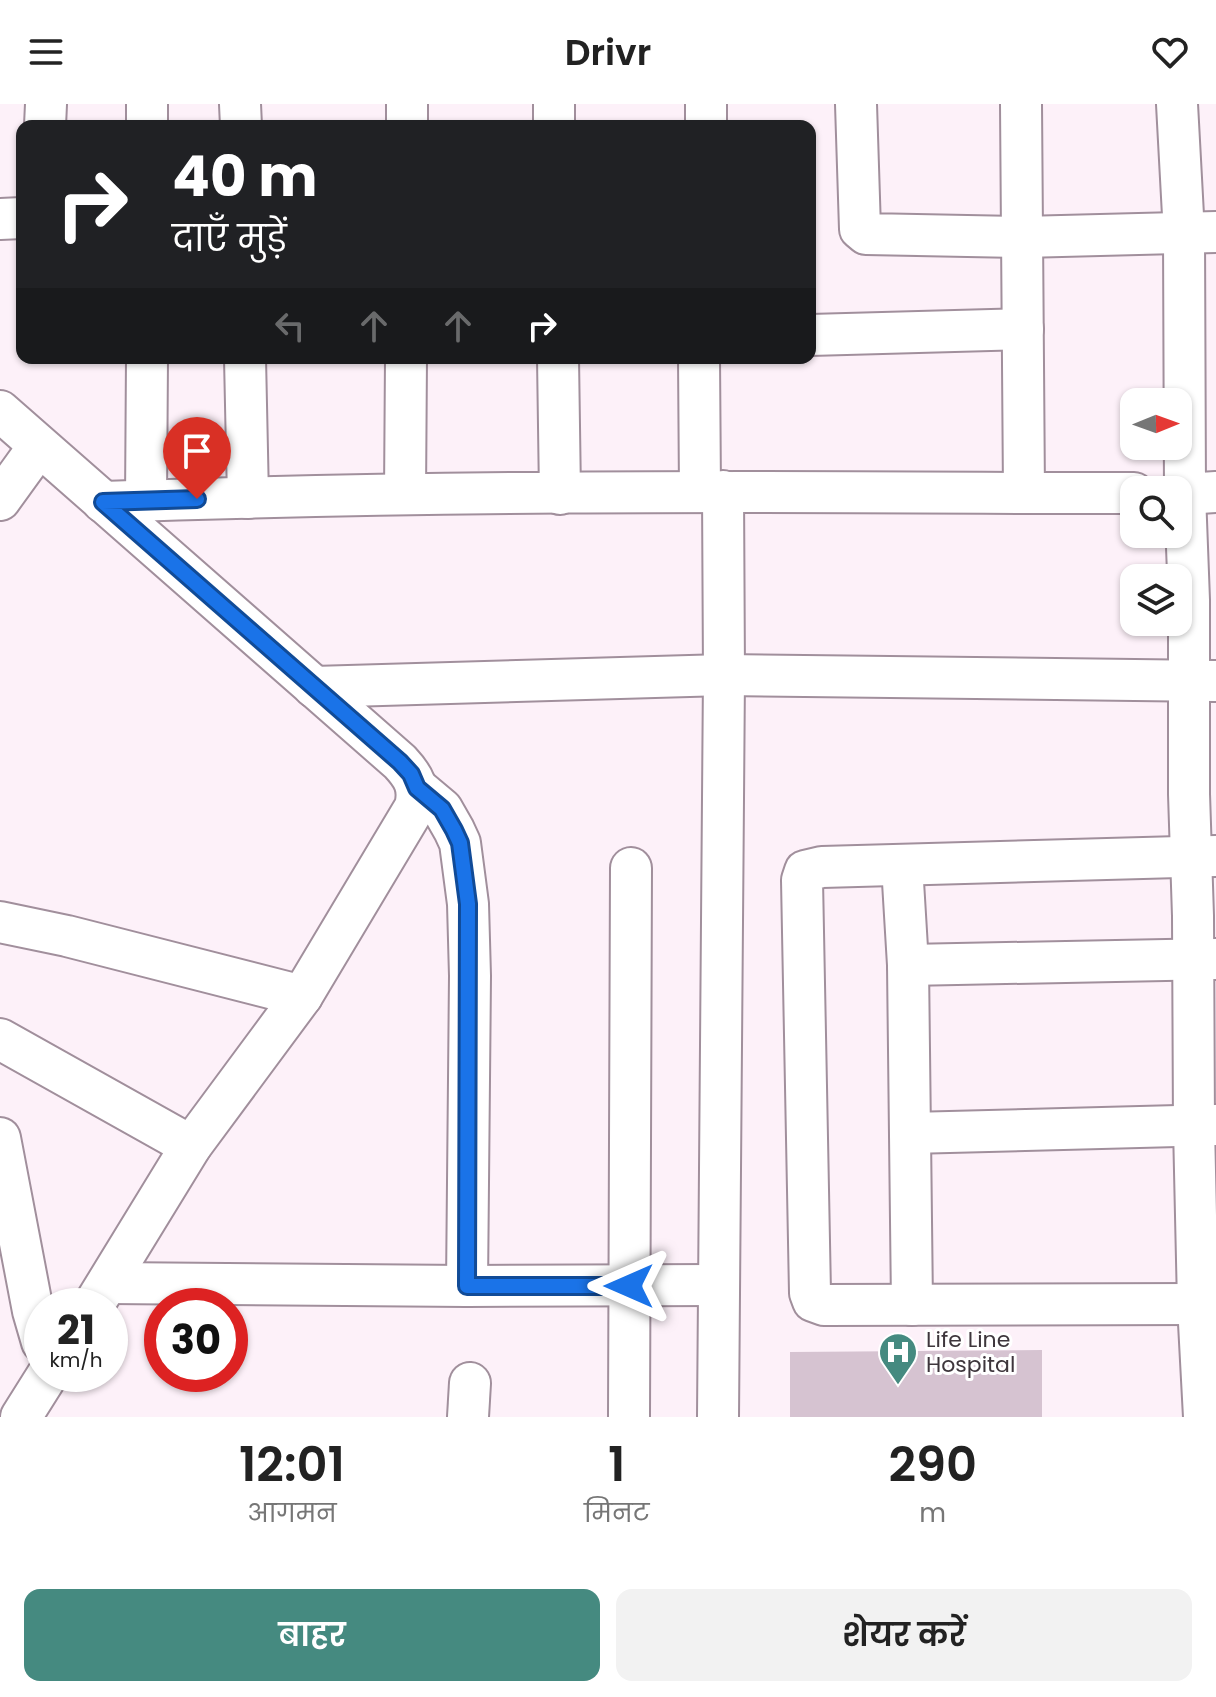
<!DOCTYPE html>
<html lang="hi">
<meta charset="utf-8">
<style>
:root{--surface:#fff;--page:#f2f2f2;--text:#222;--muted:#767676;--accent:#458a80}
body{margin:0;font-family:Poppins,"Noto Sans Devanagari",sans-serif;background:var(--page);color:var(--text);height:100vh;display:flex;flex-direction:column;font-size:30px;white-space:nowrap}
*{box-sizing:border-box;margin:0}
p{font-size:26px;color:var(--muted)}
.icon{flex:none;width:44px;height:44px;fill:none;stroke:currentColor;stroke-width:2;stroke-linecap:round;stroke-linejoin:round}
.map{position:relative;height:1313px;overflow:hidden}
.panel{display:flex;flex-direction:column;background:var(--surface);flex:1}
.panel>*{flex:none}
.top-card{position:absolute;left:16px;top:16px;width:800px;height:244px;border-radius:16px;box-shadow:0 2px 6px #0004;background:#202124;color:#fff;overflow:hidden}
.needle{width:52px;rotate:89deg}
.buttons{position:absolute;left:1120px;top:284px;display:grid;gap:16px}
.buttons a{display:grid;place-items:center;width:72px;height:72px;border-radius:16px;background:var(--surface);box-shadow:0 2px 6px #0004;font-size:40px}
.speed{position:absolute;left:24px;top:1184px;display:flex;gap:16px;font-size:40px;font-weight:700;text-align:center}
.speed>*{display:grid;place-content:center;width:104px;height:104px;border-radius:50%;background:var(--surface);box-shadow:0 2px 6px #0004;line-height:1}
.speed small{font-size:20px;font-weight:400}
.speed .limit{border:12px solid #d22;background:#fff;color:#111}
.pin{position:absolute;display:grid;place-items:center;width:68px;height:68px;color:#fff;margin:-82px -34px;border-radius:50% 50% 50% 0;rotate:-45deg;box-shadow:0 0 8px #0007}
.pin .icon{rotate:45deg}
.me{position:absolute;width:88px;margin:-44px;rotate:270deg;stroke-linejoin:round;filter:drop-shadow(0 0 6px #0008)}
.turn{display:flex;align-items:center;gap:28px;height:168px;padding:0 24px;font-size:36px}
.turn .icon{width:104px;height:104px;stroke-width:2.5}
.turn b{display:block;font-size:56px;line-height:68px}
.lanes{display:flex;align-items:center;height:76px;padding:0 24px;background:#0003;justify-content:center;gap:40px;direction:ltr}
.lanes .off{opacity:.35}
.eta{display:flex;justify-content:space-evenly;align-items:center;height:136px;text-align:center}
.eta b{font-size:48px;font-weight:600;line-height:56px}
.cta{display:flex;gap:16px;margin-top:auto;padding:16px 24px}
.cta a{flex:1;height:92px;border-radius:16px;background:var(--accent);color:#fff;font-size:32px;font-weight:600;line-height:92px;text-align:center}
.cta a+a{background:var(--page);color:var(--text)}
header{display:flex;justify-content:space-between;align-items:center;height:104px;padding:0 24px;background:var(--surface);font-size:36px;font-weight:600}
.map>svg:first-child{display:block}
</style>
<header><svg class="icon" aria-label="menu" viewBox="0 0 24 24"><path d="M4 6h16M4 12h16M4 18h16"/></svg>Drivr<svg class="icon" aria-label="heart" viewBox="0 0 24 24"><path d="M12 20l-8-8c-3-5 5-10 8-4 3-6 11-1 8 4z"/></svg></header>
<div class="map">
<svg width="1216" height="1313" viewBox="0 0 1216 1313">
<rect width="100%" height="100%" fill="#fdf1f9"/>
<polygon fill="#d6c3d1" points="1042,1246 1042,1313 790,1313 790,1248"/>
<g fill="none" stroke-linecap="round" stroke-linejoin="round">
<defs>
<g id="minor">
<polyline points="240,0 241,22"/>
<polyline points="554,0 554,22"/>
<polyline points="856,0 860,125 866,130 1023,133 1216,128"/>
<polyline points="1021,0 1024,389 1134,389"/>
<polyline points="1177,0 1184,130 1185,390 1216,388"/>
<polyline points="45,22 46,0"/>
<polyline points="147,22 147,0"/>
<polyline points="407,22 407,0"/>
<polyline points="706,22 706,0"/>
<polyline points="0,115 22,114"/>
<polyline points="810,231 1023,225"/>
<polyline points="245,254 248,394"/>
<polyline points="558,254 560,390"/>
<polyline points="699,254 700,388"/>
<path d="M0,307L400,658C413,672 420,683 415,703L302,892L191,1042L93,1202"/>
<polyline points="405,390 406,254"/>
<polyline points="1178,390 1185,390 1189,496 1189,690 1193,812 1194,1023 1198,1200 1204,1313"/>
<polyline points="0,396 39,342"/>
<polyline points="146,397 147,254"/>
<path d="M103,398C410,387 717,387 1024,389"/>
<polyline points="314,583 724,571 1214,577"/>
<polyline points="417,684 442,705 454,726 460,739 468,800 470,872 467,1182"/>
<polyline points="902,761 908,861 912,1201"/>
<polyline points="0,818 67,832 302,892"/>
<polyline points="908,861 1216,855"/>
<polyline points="0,935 191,1042"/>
<polyline points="910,1029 1216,1021"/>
<polyline points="0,1034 33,1207 42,1238"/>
<polyline points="109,1179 467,1182 718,1181"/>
<polyline points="1198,1200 824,1201 813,1197 810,1189 802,776 805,767 822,763 1216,752"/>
<polyline points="21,1313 48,1270"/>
<polyline points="468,1313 470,1279"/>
<polyline points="629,1313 631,764"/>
<polyline points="718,1313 724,571 723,387"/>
</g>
</defs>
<use href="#minor" stroke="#a18f9c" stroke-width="44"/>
<use href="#minor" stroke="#fff" stroke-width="40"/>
</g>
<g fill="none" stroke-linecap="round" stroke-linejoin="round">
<defs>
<polyline id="route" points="197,395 103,398 400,658 411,670 417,684 442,705 454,726 460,739 468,800 467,1182 629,1182"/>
</defs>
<use href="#route" stroke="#114b97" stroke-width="20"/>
<use href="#route" stroke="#1a73e8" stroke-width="14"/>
</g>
<defs>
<symbol id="hospital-pin" viewBox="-11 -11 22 30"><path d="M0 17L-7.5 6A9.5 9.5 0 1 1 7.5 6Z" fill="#458a80" stroke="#fff"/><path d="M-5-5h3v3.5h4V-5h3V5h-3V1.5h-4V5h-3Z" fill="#fff"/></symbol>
</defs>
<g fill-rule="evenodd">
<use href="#hospital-pin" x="876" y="1226" width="44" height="60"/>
</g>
<g text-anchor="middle" stroke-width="6" stroke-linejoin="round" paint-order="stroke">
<g font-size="22" fill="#3e363c" stroke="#fff" text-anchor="start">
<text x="926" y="1243">Life Line<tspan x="926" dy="25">Hospital</tspan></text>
</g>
</g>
</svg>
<div class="buttons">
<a><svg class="needle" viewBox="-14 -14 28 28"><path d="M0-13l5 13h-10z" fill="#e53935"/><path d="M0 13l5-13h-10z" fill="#767676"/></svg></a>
<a><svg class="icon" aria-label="search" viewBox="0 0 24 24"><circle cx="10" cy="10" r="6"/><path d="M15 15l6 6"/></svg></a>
<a><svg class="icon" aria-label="layers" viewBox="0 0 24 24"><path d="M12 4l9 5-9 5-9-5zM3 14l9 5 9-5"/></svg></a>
</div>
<div class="speed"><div>21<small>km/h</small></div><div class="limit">30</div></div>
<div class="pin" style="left:197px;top:395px;background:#d93025"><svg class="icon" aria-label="arrive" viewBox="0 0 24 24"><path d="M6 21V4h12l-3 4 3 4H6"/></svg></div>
<svg class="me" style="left:629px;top:1182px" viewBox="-20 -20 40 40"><path d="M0-17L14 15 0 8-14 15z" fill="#1a73e8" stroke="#fff" stroke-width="4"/></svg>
<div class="top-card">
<div class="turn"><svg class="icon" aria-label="right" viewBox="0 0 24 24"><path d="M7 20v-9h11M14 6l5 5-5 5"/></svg><div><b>40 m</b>दाएँ मुड़ें</div></div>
<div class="lanes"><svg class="icon off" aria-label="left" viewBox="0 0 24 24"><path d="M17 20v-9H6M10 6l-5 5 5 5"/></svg><svg class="icon off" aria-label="ahead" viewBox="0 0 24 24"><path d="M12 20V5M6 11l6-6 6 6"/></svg><svg class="icon off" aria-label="ahead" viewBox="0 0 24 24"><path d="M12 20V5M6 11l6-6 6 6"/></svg><svg class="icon" aria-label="right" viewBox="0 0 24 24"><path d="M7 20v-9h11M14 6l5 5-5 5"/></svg></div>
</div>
</div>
<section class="panel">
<div class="eta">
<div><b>12:01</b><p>आगमन</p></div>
<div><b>1</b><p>मिनट</p></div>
<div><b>290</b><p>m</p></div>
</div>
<div class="cta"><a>बाहर</a><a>शेयर करें</a></div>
</section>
